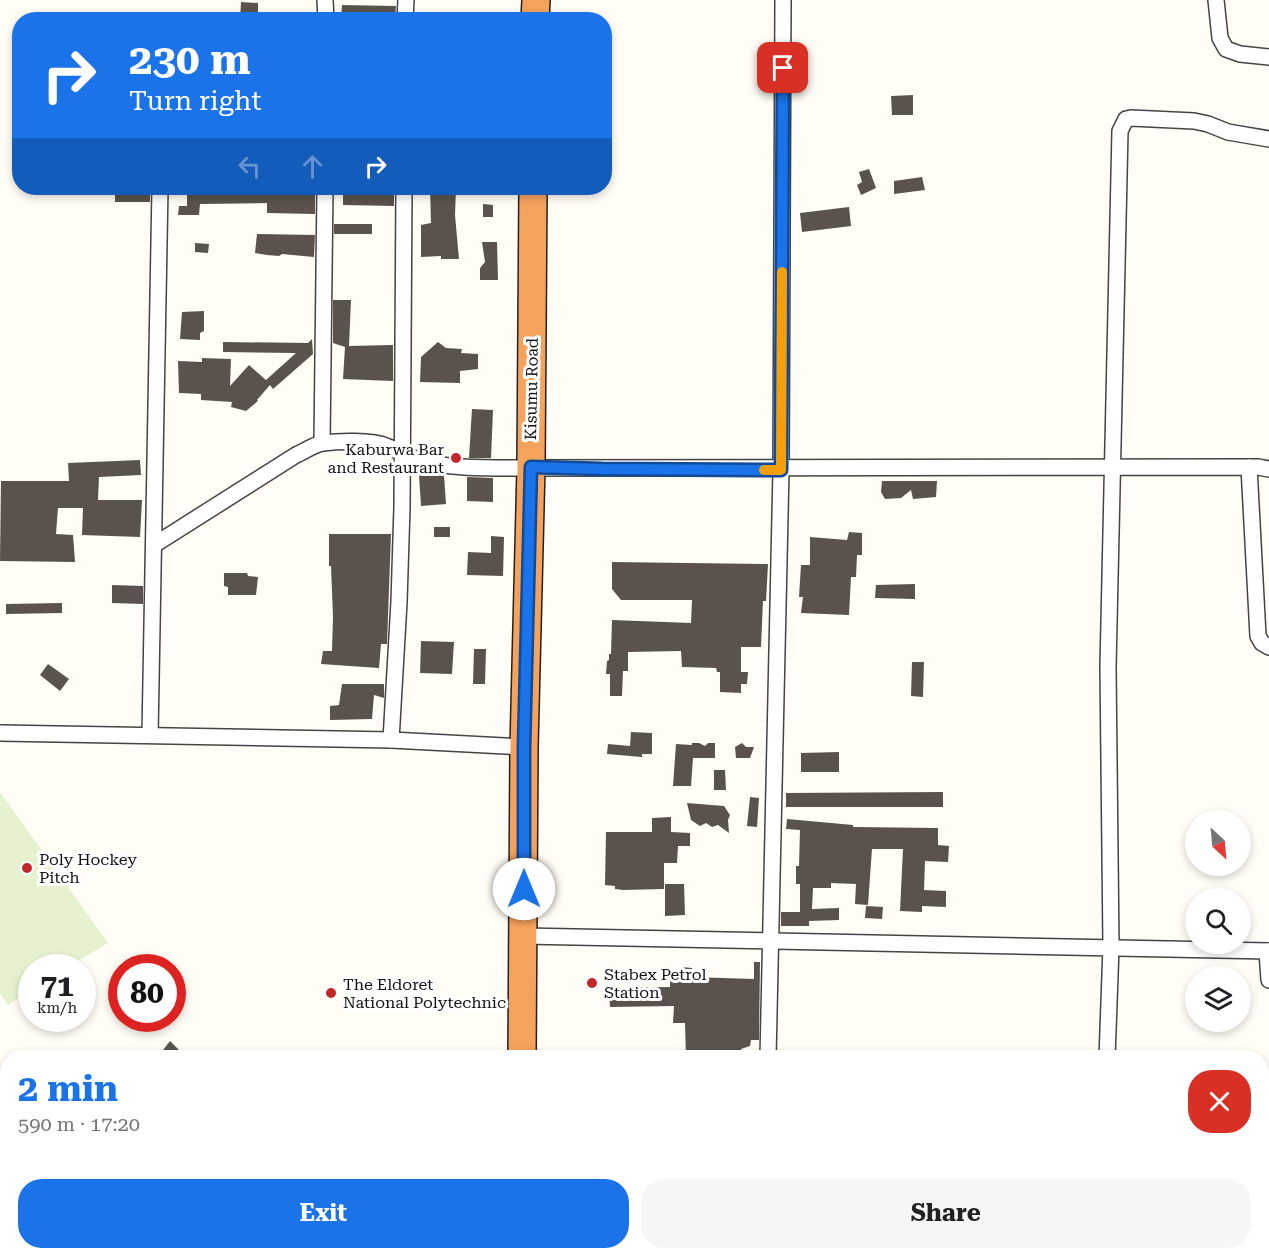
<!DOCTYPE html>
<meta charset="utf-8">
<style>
:root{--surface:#fff;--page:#f6f6f6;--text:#202124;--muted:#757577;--accent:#1a73e8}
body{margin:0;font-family:"Roboto Serif",serif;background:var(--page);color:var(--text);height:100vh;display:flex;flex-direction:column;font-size:22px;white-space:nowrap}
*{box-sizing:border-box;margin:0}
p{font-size:20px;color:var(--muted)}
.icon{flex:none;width:33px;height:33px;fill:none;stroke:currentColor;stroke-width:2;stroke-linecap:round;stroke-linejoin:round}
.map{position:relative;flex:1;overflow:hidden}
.drawer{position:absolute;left:0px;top:1050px;width:1269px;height:210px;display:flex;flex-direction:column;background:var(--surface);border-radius:24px 24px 0 0;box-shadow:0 3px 9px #0003}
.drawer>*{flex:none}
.guide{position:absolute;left:12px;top:12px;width:600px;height:183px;border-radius:24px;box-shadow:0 3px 9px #0003;background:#1a73e8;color:#fff;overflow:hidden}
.needle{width:39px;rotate:154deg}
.fabs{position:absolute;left:1185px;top:810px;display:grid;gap:12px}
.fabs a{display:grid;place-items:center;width:66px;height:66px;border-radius:50%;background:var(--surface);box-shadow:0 3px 9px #0003;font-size:30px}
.speed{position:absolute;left:18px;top:954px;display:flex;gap:12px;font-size:30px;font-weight:700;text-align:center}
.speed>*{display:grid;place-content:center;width:78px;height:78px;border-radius:50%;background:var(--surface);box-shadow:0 3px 9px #0003;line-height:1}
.speed small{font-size:15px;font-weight:400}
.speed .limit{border:9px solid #d22;background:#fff;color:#111}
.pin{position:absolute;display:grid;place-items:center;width:51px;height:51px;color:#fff;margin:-26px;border-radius:12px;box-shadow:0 3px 9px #0006}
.me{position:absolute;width:66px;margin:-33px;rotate:0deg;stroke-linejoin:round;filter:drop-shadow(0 0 4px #0008)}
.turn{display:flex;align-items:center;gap:21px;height:126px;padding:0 18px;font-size:27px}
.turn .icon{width:78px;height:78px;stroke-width:2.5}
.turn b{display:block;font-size:42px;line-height:51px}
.lanes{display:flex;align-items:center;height:57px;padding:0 18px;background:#0003;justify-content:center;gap:30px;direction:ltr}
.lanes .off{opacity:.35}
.round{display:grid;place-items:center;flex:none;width:63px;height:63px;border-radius:24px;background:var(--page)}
.headline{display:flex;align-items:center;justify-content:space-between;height:102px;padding:0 18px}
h1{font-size:36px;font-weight:700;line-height:45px;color:var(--accent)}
.primary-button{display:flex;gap:12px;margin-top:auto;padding:12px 18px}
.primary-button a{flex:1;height:69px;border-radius:24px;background:var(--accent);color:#fff;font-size:24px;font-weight:700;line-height:69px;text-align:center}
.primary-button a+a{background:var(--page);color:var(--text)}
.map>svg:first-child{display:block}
</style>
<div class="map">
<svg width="1269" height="1260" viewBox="0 0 1269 1260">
<rect width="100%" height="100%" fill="#fffdf5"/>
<polygon fill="#e6f2cf" points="0,792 108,943 68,967 32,968 31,990 8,1005 0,994"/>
<g fill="#5a524d">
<polygon points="241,2 258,3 258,20 240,20"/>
<polygon points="342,5 396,6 395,16 352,17 352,20 341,20"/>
<polygon points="913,95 913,115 892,115 891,96"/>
<polygon points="869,169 876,188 861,195 857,185 862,182 859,172"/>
<polygon points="922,177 925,190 894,194 894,181"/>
<rect x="115" y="188" width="35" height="14"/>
<polygon points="187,188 315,188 315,214 267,213 267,203 200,204 199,215 178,215 179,206 187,206"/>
<polygon points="343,188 394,188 394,206 343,205"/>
<polygon points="430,188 456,188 455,215 459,259 441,259 441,256 421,257 421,225 431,223"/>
<polygon points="483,204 493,205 493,217 483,217"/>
<polygon points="849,207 851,226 802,232 800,213"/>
<rect x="334" y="224" width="38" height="10"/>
<polygon points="257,234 315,235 314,257 282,254 279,256 267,255 255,253"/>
<polygon points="482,242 497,242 498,280 480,280 480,268 485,262"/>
<polygon points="195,243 209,244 208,253 195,252"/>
<polygon points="333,300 351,300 349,346 393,345 393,381 343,379 345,347 333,343"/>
<polygon points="204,311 204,331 200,333 200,340 180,339 182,312"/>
<polygon points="312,339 313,354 273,389 270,385 257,400 258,401 246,411 231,407 232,402 201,400 201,394 179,393 178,361 202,362 202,358 231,359 230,386 249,365 266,380 296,353 223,352 223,342 308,343"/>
<polygon points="438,342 446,348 462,349 461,353 478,354 478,369 460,371 460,383 420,382 421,357"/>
<polygon points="472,409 493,410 491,458 469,458"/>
<polygon points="140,460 141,475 99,477 98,500 142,500 140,537 82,535 83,508 58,508 56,534 73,535 75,562 0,561 1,481 69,481 68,463"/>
<polygon points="437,474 444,475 446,504 421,506 419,475"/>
<polygon points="467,477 493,478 493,502 467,501"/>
<polygon points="882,481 937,481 936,497 913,499 911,490 901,498 885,499 881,492"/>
<rect x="434" y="527" width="16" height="10"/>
<polygon points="849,532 862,533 862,555 857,555 856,577 851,577 849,615 801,613 803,597 799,597 801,565 810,565 810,537 847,540"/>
<polygon points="329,534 391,534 387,644 381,644 379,668 321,664 323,651 332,651 333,617 331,566 329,566"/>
<polygon points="491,536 504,537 503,576 467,575 468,552 491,553"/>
<polygon points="612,562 768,564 766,601 763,601 761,647 741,647 741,672 748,672 747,684 741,684 741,693 720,692 720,672 717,672 716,668 682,667 681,651 628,652 628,671 623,671 622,696 610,696 610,674 606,674 607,661 609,660 609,654 611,654 612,620 691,623 692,600 621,600 612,589"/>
<polygon points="224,573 247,573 248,576 258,577 256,595 228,595 228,587 224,586"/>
<polygon points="915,584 915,599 875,598 876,585"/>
<polygon points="112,585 143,586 143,604 112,603"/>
<polygon points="62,603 62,613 6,614 6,604"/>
<polygon points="421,641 454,642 452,674 420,673"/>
<polygon points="474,649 486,649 485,684 473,684"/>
<polygon points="912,662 924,662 923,697 911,696"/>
<polygon points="48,664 69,679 60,691 40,675"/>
<polygon points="342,684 384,684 384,698 374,695 372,719 330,720 330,706 339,705"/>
<polygon points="631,732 652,733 652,754 642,754 642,757 607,754 608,744 630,746"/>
<polygon points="692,743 699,743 705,746 708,743 715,743 715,758 693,758 691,786 673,786 676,744 692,745"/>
<polygon points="742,743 746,747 754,747 750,758 736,758 735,747"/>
<polygon points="839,752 839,772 801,772 801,753"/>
<polygon points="714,770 725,770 726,790 714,790"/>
<polygon points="943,792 943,807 786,807 786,793"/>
<polygon points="750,797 759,798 757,827 747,826"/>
<polygon points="687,803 724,806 730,815 728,820 729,833 718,825 712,827 706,823 700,826 691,820"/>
<polygon points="671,817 671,832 690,833 690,846 678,846 677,863 664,863 664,889 623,890 615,889 615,886 605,885 606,832 652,832 652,818"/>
<polygon points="787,819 853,825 853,827 938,828 938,845 949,846 948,862 925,861 924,890 946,891 946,907 922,906 922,912 900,911 903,849 872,849 868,905 855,904 856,884 831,883 831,888 813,888 812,909 839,908 839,920 809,921 809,926 781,926 781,912 800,912 800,884 796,884 796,866 799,866 800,830 786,829"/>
<polygon points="665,884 684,884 685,915 665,916"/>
<polygon points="866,906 883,907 882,919 865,918"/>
<polygon points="754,962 760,962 759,1040 751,1040 750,1046 741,1049 741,1058 686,1058 685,1023 673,1023 674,1006 610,1007 609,988 670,987 670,978 680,979 681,967 692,968 691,977 754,979"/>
<polygon points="170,1041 187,1058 157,1058"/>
</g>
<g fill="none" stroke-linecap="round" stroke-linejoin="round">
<defs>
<polyline id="lane" points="0,1259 102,1260"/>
<g id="street">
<polyline points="325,0 326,20"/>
<polyline points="1216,0 1220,38 1226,49 1240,54 1269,57"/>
<polyline points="405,20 406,0"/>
<polyline points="322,443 325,188"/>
<polyline points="1249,467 1258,636 1262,643 1269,647"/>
<path d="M154,545L296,455C305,451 313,445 323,443C338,441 372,440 386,446C400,451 411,459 426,462C453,468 481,468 509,468C758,470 1008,465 1258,467L1269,469"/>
<polyline points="0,733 391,740 524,747"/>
<polyline points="150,735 160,188"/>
<polyline points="391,740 399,602 402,507 404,188"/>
<polyline points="524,936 1269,951"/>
<polyline points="1267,951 1269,980"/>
<polyline points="768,1058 781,470 783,0"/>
<polyline points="1107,1058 1111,947 1108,667 1120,131 1126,119 1131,118 1194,121 1208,124 1228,132 1269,139"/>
<polyline points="763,1260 764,1252"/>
<polyline points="1101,1260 1101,1252"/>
</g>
<g id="highway">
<polyline points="535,20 536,0"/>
<polyline points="522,1058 524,747 531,467 533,188"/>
<polyline points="519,1260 519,1252"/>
</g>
</defs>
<use href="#lane" stroke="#444" stroke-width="10"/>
<use href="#street" stroke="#444" stroke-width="18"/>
<use href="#highway" stroke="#222" stroke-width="30"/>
<use href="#lane" stroke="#fff" stroke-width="8"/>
<use href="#street" stroke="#fff" stroke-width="15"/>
<use href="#highway" stroke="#f5a25d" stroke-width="27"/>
</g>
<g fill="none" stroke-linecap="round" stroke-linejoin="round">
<defs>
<polyline id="route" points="524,889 524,747 531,467 602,469 781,470 783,68"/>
</defs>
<use href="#route" stroke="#114b97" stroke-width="15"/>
<use href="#route" stroke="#1a73e8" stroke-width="10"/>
<polyline stroke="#f59e0b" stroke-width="10" points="764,470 781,470 782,272"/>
</g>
<g fill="#c4262e" stroke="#fff" stroke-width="2">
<circle cx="456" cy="458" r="6"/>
<circle cx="27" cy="868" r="6"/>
<circle cx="592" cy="983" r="6"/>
<circle cx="331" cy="993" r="6"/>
</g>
<g text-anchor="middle" stroke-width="6" stroke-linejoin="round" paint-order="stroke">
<g font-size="16" fill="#111" stroke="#fff">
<text transform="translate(531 389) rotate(-89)" y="6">Kisumu Road</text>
</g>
<g font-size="16" fill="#111" stroke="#fff" text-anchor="start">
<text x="444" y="455" text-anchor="end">Kaburwa Bar<tspan x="444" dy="18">and Restaurant</tspan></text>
<text x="39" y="865">Poly Hockey<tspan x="39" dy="18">Pitch</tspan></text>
<text x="604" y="980">Stabex Petrol<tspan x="604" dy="18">Station</tspan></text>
<text x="343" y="990">The Eldoret<tspan x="343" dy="18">National Polytechnic</tspan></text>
</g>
</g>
</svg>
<div class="fabs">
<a><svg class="needle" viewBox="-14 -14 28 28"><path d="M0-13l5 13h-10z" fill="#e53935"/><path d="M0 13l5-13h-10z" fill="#757577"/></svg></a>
<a><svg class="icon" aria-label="search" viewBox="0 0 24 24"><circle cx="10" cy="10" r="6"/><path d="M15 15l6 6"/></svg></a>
<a><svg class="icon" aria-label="layers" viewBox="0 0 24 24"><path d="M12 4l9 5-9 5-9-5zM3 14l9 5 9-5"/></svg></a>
</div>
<div class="speed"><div>71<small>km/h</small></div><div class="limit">80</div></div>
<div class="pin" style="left:783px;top:68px;background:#d93025"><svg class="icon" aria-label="arrive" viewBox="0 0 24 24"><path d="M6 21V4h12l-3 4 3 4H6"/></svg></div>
<svg class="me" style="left:524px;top:889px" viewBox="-20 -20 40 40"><circle r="19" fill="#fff"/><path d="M0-13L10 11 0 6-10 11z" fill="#1a73e8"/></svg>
<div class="guide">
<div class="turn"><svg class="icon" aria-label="right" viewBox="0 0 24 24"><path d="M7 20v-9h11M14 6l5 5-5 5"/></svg><div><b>230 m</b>Turn right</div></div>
<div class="lanes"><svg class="icon off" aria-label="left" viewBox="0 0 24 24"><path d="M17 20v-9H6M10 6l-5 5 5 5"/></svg><svg class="icon off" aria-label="ahead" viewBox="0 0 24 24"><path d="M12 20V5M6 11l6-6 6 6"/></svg><svg class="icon" aria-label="right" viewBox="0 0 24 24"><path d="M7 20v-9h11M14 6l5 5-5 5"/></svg></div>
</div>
<section class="drawer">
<div class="headline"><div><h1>2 min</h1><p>590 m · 17:20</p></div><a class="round" style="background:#d93025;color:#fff"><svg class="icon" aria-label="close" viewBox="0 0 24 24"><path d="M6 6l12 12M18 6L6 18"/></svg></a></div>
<div class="primary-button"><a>Exit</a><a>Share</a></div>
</section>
</div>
